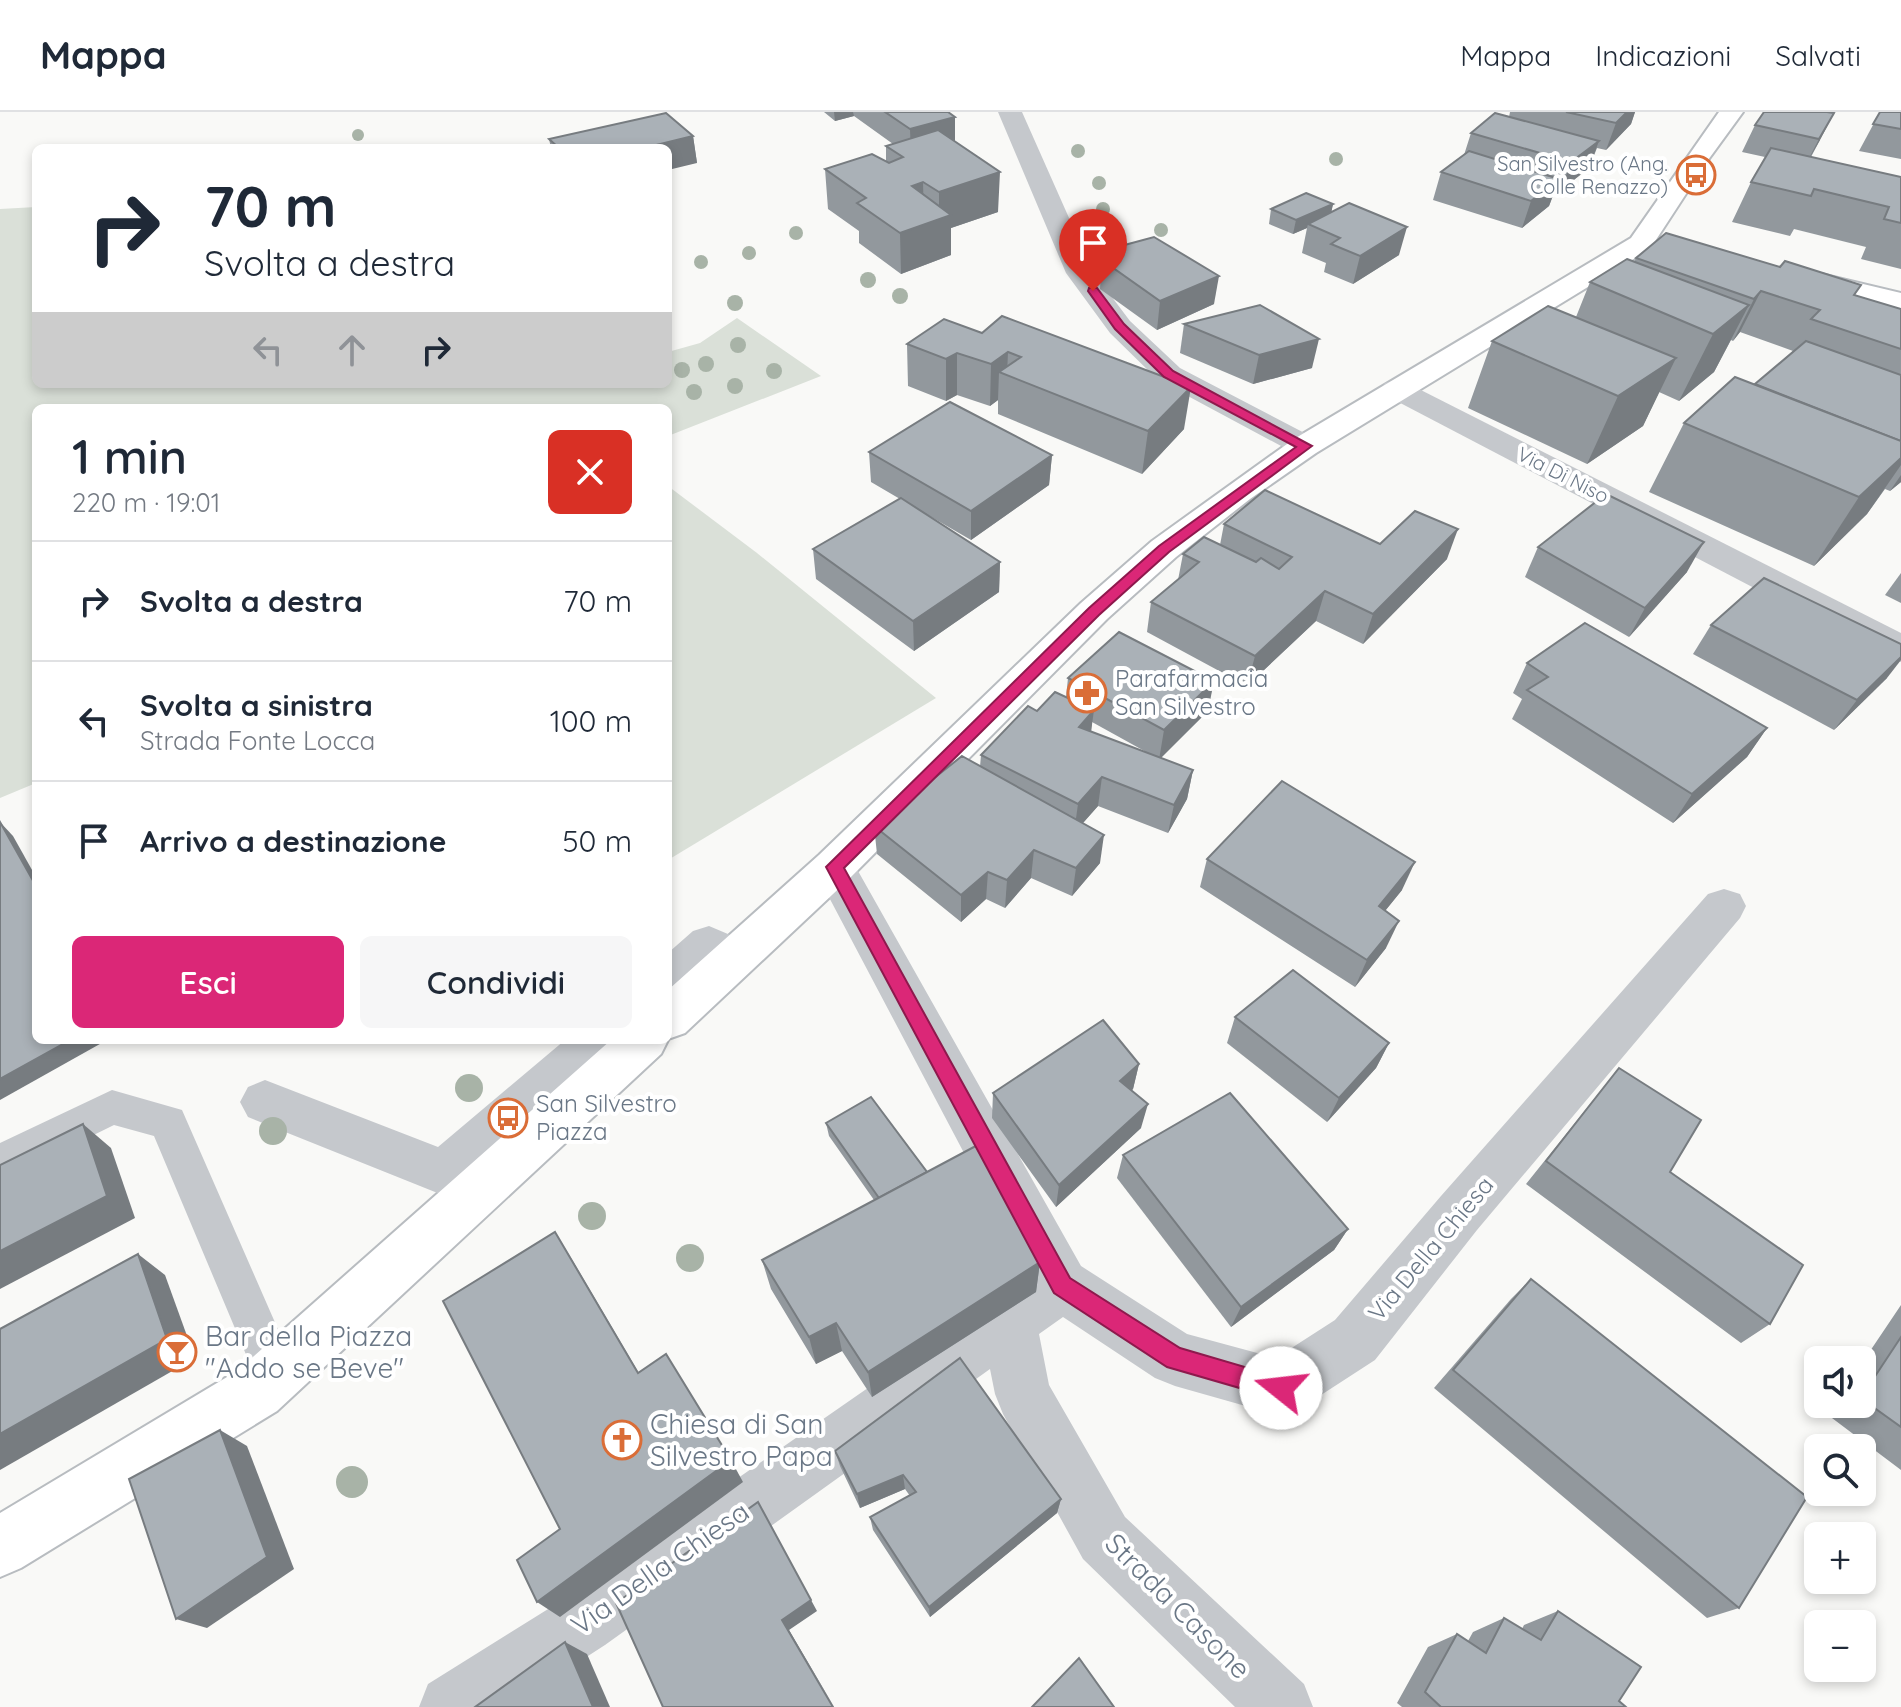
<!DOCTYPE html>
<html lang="it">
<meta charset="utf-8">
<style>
:root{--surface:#fff;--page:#f6f6f7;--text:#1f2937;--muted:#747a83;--line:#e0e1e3;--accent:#db2777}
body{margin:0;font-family:Quicksand,sans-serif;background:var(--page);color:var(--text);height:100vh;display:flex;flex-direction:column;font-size:30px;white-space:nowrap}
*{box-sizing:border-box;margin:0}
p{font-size:26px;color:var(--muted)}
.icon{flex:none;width:44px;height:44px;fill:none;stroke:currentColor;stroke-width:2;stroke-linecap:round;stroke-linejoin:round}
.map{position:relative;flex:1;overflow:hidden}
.details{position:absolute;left:32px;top:292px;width:640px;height:640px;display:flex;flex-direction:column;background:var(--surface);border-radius:12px;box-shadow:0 4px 12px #0003}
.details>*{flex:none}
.hud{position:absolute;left:32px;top:32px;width:640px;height:244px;border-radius:12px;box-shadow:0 4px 12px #0003;background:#fff;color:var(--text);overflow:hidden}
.buttons{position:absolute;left:1804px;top:1234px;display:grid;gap:16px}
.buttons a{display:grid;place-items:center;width:72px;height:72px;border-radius:12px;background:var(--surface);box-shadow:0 4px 12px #0003;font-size:40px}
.pin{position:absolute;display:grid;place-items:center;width:68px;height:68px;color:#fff;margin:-82px -34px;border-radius:50% 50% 50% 0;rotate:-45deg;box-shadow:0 0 8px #0007}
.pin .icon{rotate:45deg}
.me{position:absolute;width:88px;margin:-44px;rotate:286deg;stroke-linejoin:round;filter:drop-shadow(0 0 6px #0008)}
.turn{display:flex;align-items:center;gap:28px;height:168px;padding:0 40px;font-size:36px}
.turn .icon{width:104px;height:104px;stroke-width:2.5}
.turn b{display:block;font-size:56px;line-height:68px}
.lanes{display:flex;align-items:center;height:76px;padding:0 40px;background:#0003;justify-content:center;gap:40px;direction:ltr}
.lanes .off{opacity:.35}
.round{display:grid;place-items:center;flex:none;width:84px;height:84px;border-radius:12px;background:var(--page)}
.headline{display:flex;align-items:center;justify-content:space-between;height:136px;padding:0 40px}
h1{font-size:48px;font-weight:600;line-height:60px}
.button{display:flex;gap:16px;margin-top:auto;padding:16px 40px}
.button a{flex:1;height:92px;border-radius:12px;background:var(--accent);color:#fff;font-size:32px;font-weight:600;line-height:92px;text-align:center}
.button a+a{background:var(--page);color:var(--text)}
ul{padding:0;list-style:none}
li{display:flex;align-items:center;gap:24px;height:120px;padding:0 40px;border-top:2px solid var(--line)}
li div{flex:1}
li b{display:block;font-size:30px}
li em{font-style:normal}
header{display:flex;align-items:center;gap:48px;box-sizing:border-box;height:112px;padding:0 40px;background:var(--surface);border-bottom:2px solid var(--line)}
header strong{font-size:38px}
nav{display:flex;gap:44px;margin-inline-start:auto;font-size:28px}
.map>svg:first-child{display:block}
</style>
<header>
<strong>Mappa</strong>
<nav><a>Mappa</a><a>Indicazioni</a><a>Salvati</a></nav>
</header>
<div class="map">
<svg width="1901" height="1595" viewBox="0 0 1901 1595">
<rect width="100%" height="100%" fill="#f9f9f7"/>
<g fill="#dae0d8">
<polygon points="36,95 36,272 668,272 668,240 700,231 737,206 821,264 668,324 668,296 36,296 36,671 0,686 0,97"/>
<polygon points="668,374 757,441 936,586 668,748"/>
</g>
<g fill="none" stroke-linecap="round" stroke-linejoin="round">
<defs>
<g id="secondary">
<polygon points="1719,0 1743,0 1708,48 1650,137 1316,341 1250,387 1176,445 1107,507 849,767 685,921 668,927 668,878 819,743 1081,491 1152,429 1294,327 1631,126"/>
<polygon points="1800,157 1901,181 1901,197 1790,171 1786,165 1790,159"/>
<polygon points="611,928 668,928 661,942 277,1299 21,1456 0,1465 0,1401 237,1259"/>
</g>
</defs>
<use href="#secondary" stroke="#b8bcc0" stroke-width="4"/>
<polygon fill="#c5c8cc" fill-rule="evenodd" points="112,978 182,998 298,1263 291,1278 276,1285 261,1278 154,1024 114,1013 0,1069 0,1031"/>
<g fill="#c5c8cc" fill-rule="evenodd">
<polygon points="998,0 1022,0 1093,160 1130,209 1180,256 1316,327 1321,334 1316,341 1305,344 1294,341 1158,268 1110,221 1066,161"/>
<polygon points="1396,268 1407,271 1901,521 1901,550 1888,546 1385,283 1381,277 1385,271"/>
<polygon points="834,738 849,743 1081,1154 1187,1222 1276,1246 1335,1208 1441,1084 1708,782 1724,777 1740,782 1746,794 1740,806 1477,1118 1375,1248 1301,1296 1281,1304 1175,1274 1155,1266 1063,1205 1039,1222 1049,1273 1125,1405 1304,1572 1313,1595 1235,1595 1083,1447 1003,1302 995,1282 990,1257 605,1533 509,1595 419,1595 428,1572 561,1489 1029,1164 813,755 819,743"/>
<polygon points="709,814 735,825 742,838 735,851 719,856 714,855 684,881 668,887 668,841 693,819"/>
<polygon points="565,928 623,928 616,942 463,1078 445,1084 248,1005 240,990 248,975 265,968 438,1035"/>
</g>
<use href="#secondary" fill="#fff" fill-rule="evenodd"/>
</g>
<g fill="#a8b3a7">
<circle cx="358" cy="23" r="6"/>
<circle cx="1078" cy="39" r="7"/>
<circle cx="1336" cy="47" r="7"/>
<circle cx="1099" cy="71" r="7"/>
<circle cx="1103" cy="97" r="7"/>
<circle cx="1161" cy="118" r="7"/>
<circle cx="796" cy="121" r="7"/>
<circle cx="749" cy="141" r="7"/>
<circle cx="701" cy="150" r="7"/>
<circle cx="868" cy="168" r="8"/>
<circle cx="900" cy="184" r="8"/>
<circle cx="735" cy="191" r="8"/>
<circle cx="738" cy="233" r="8"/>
<circle cx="706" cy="252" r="8"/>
<circle cx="682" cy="258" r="8"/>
<circle cx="774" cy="259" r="8"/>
<circle cx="735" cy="274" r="8"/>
<circle cx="694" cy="280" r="8"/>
<circle cx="469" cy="976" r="14"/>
<circle cx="273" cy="1019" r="14"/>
<circle cx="592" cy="1104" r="14"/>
<circle cx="690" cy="1146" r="14"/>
<circle cx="352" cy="1370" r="16"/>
</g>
<g fill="#92989d" fill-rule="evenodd">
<polygon points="824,0 948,0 955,30 998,100 951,116 951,143 901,162 859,131 859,119 828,97 825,57 886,50 886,34 893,32 854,4 835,9"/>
<polygon points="1510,0 1635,0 1631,12 1606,38 1597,36 1589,56 1561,78 1556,76 1549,94 1522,116 1433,88 1441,60 1464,43 1471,21 1509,5"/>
<polygon points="1764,0 1820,28 1811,45 1901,65 1901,157 1861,147 1866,135 1794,117 1790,124 1732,110 1751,70 1765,45 1742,40 1755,13"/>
<polygon points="1880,0 1901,0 1901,47 1859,39"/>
<polygon points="693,24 697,51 668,36 551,36 549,27"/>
<polygon points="1333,92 1331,100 1399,143 1353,172 1324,160 1326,151 1302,141 1307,116 1293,122 1269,112 1271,97"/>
<polygon points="1121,134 1214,192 1157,218 1100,177 1102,148 1120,141"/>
<polygon points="1636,146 1855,183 1901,197 1901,370 1890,379 1885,377 1867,402 1814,454 1649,380 1684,311 1755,273 1793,239 1740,220 1733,229 1731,228 1714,260 1679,289 1659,280 1643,314 1587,352 1468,296 1492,229 1576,205 1590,170 1634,150"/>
<polygon points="944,207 1184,317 1142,362 998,302 998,288 990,294 957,283 946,289 908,274 907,232"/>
<polygon points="1184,212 1312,256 1253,272 1180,241"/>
<polygon points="869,340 1052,343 1049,373 971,428 921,399 1000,450 999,480 914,539 816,467 813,437 900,387 871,370"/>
<polygon points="1224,412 1380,432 1447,447 1363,532 1316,509 1247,574 1147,520 1151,490 1178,468 1183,442 1220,433"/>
<polygon points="1538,435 1687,460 1629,525 1525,465"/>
<polygon points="1901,461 1901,491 1885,483"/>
<polygon points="1711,513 1887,566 1834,618 1693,542"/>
<polygon points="1527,551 1767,616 1747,645 1673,711 1512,607 1522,587 1513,581"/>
<path d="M1068,566L1208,599L1160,646L1193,658L1187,687L1168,721L1098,694L1083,711L1100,751L1072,784L1031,766L1005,796L986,787L961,810L877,742L874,714L980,655L981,643L1037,599L1066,585ZM1092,610L1148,641L1091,620Z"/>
<polygon points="1207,747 1402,778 1385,799 1386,836 1355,875 1200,775"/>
<polygon points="1235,905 1389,931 1376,956 1327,1010 1227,931"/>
<polygon points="1139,952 1133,977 1131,979 1141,1016 1056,1095 992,1006 993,981"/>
<polygon points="1619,956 1670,1060 1770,1212 1741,1231 1526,1072"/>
<polygon points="826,1011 927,1060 1040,1150 1036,1180 872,1285 842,1239 816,1252 771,1177 762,1148 874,1088 829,1024"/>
<polygon points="1123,1043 1348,1117 1334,1138 1231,1215 1117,1066"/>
<polygon points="1531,1167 1739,1496 1707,1506 1434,1276 1511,1187"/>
<polygon points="1901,1193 1901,1358 1828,1303 1835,1292 1862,1292 1862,1251"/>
<polygon points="835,1339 1061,1387 1057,1401 930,1505 873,1418 870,1405 910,1384 905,1377 860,1396 840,1354"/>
<polygon points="1558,1499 1619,1589 1626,1595 1402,1595 1397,1591 1428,1535 1457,1522 1468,1529 1473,1520 1504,1506 1522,1517 1524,1513"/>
</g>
<g fill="#777c80">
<polygon points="834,0 853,0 854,4 835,9"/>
<polygon points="1627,0 1635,0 1631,12 1606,38 1616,11"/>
<polygon points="1834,1 1820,28 1805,54 1819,27"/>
<polygon points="955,5 955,32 911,44 910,17"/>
<polygon points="693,24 697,51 668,58 668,36 644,36"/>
<polygon points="1599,29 1589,56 1561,78 1571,50"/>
<polygon points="1000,60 998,100 951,116 951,143 901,162 900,121 939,107 939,80"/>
<polygon points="1559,67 1549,94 1522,116 1531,89"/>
<polygon points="923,70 924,110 912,74"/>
<polygon points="1333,92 1330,107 1308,112 1307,116 1293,122 1296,108"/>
<polygon points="1407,115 1399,143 1353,172 1360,144"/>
<polygon points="1219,164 1214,192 1157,218 1160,189"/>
<polygon points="1761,179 1740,220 1733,229 1754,187"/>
<polygon points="1749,193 1714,260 1679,289 1713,222"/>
<polygon points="1319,227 1312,256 1253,272 1259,243"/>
<polygon points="1008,240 1007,263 999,260 998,288 990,294 991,252"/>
<polygon points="957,241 957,283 946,289 946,247"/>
<polygon points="1676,246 1643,314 1587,352 1618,284"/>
<polygon points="1191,275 1184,317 1142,362 1148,319"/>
<polygon points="1052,343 1049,373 971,428 971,399"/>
<polygon points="1901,346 1901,353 1867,402 1814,454 1859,385"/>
<polygon points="1901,363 1901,370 1890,379"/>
<polygon points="1458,417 1447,447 1363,532 1373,502"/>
<polygon points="1704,430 1687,460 1629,525 1645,496"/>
<polygon points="1000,450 999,480 914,539 913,509"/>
<polygon points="1325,479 1316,509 1247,574 1255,544"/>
<polygon points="1901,545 1901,548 1887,566 1834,618 1857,588"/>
<polygon points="1214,569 1208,599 1159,648 1164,618"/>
<polygon points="1094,598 1090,627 1079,615"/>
<polygon points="1767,616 1747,645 1673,711 1692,682"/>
<polygon points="1193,658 1187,687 1168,721 1174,693"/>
<polygon points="1102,665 1098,694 1074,721 1078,692"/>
<polygon points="0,710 13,724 36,765 36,774"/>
<polygon points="1104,723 1100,751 1072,784 1076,756"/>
<polygon points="1034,738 1031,766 1005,796 1007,768"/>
<polygon points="1415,750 1402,778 1367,821 1379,794"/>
<polygon points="988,760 986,787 961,810 961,783"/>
<polygon points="1399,809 1386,836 1355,875 1367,848"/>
<polygon points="70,928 107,928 0,988 0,967"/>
<polygon points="1389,931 1376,956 1327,1010 1339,986"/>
<polygon points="1139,952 1133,977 1115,994 1120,969"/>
<polygon points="1148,992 1141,1016 1056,1095 1059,1073"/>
<polygon points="83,1012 111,1036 135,1106 0,1177 0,1139"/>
<polygon points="1348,1117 1334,1138 1231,1215 1241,1195"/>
<polygon points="555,1120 574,1151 654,1287 638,1261"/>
<polygon points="138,1142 165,1163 195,1246 0,1358 0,1322"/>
<polygon points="1040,1150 1036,1180 872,1285 868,1260"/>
<polygon points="836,1211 842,1239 816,1252 809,1225"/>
<polygon points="220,1318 247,1334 294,1457 207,1516 176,1507"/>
<polygon points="731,1348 743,1370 560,1505 537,1490"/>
<polygon points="903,1363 905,1377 860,1396 857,1382"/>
<polygon points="1061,1387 1057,1401 930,1505 929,1495"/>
<polygon points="811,1488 817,1499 789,1518 834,1595 782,1508"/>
<polygon points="565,1530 587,1542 610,1595 593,1595"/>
</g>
<g fill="#aab1b7" stroke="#777c80" stroke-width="2">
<polygon points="885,0 948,0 955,5 910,17"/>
<polygon points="1566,0 1627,0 1616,11"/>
<polygon points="1764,0 1827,0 1834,1 1819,27 1755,13"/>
<polygon points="1880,0 1901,0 1901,17 1873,12"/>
<polygon points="666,1 693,24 644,36 559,36 549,27"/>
<polygon points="1495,1 1599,29 1571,50 1471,21"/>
<polygon points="938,18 1000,60 939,80 923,70 912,74 951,103 900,121 857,91 866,86 825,57 872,42 889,51 903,45 886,34"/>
<polygon points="1771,36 1901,65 1901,111 1884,107 1889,95 1814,77 1811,84 1751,70"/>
<polygon points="1469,39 1559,67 1531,89 1441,60"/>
<polygon points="1306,81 1333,92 1296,108 1271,97"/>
<polygon points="1349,91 1407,115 1360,144 1331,132 1340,126 1308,112"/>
<polygon points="1666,121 1780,155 1785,149 1861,173 1854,183 1901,197 1901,237 1811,207 1820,198 1761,179 1754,187 1636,146"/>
<polygon points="1154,125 1219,164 1160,189 1102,148 1124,140 1121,134"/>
<polygon points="1627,147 1749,193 1713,222 1590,170"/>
<polygon points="1260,193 1319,227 1259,243 1184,212"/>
<polygon points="1548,194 1676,246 1618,284 1492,229"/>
<polygon points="1002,204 1191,275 1148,319 999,260 1021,245 1008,240 991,252 957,241 946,247 907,232 944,207 982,221"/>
<polygon points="1806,229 1901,263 1901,329 1755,272"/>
<polygon points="1735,265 1901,329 1901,346 1859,385 1684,311"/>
<polygon points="950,290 1052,343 971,399 869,340"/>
<polygon points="1265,378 1380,432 1415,399 1458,417 1373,502 1325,479 1255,544 1151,490 1199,450 1183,442 1204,425 1256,450 1261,446 1279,457 1292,445 1224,412"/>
<polygon points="1606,382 1704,430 1645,496 1538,435"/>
<polygon points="901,386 1000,450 913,509 813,437"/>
<polygon points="1764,466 1901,532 1901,545 1857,588 1711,513"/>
<polygon points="1585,511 1767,616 1692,682 1527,578 1548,565 1527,551"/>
<polygon points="1119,520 1214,569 1164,618 1068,566"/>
<polygon points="1055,580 1094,598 1079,615 1193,658 1174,693 1102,665 1078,692 981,643 1028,594 1037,599"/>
<polygon points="962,644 1104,723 1076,756 1034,738 1007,768 988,760 961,783 874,714"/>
<polygon points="1282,669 1415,750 1379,794 1399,809 1367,848 1207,747"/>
<polygon points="0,710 36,774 36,928 70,928 0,967"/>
<polygon points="1293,858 1389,931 1339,986 1235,905"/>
<polygon points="1103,908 1139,952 1120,969 1148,992 1059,1073 993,981"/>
<polygon points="1619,956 1701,1008 1670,1060 1803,1153 1770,1212 1546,1049"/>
<polygon points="1230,981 1348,1117 1241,1195 1123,1043"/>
<polygon points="871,985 927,1060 879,1086 826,1011"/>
<polygon points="83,1012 107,1084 0,1139 0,1053"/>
<polygon points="987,1028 1040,1150 868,1260 836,1211 809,1225 762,1148"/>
<polygon points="555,1120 638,1261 666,1242 731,1348 537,1490 517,1448 560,1417 443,1189"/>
<polygon points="138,1142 167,1227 0,1322 0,1217"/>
<polygon points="1531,1167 1807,1385 1739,1496 1453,1258"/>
<polygon points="1901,1225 1901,1315 1862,1287 1862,1284"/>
<polygon points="960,1246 1061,1387 929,1495 870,1405 916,1380 903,1363 857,1382 835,1339"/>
<polygon points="220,1318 267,1445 176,1507 129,1367"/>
<polygon points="758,1390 811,1488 782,1508 833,1595 663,1595 616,1491"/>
<polygon points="1558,1499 1641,1555 1619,1589 1626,1595 1441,1595 1425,1580 1457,1522 1486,1541 1504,1506 1541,1528"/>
<polygon points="565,1530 593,1595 475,1595"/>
<polygon points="1079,1546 1114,1595 1032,1595"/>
</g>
<polygon fill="#db2777" stroke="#8e194d" stroke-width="2" points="1089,176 1097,176 1124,212 1173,259 1312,334 1169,440 1099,503 844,756 1070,1166 1180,1236 1289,1268 1293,1276 1289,1284 1281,1288 1167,1255 1054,1181 826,755 1089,496 1159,434 1296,335 1164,265 1115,217 1088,179"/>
<defs>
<symbol id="bus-ring" viewBox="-11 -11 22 22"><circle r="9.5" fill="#fff" stroke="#da6d37" stroke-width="1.5"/><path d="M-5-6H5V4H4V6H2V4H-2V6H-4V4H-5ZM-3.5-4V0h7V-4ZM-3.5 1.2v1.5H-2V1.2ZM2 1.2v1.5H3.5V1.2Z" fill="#da6d37"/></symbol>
<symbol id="pharmacy-ring" viewBox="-11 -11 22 22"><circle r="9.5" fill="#fff" stroke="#da6d37" stroke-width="1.5"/><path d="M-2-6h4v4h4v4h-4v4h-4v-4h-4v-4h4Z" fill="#da6d37"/></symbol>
<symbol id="bar-ring" viewBox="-11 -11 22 22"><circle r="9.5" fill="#fff" stroke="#da6d37" stroke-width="1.5"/><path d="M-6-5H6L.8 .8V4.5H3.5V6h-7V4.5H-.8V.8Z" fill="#da6d37"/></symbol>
<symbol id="church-ring" viewBox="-11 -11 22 22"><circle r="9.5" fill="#fff" stroke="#da6d37" stroke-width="1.5"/><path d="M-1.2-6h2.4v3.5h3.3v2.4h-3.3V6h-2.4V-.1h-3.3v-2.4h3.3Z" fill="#da6d37"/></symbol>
</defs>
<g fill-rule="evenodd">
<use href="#bus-ring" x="1674" y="41" width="44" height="44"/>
<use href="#pharmacy-ring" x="1065" y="559" width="44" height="44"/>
<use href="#bus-ring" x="486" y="984" width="44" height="44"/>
<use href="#bar-ring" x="155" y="1218" width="44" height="44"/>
<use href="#church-ring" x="600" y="1306" width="44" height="44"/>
</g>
<g text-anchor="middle" stroke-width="8" stroke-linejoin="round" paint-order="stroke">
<g font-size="20" fill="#6a7786" stroke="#fff" text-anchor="end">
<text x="1668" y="59">San Silvestro (Ang.<tspan x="1668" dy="23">Colle Renazzo)</tspan></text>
</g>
<g font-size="20" fill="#6a7786" stroke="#fff">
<text transform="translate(1563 363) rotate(27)" y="7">Via Di Niso</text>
</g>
<g font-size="24" fill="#6a7786" stroke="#fff" text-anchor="start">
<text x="1115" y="575">Parafarmacia<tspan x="1115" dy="28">San Silvestro</tspan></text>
<text x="536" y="1000">San Silvestro<tspan x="536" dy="28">Piazza</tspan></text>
</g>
<g font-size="24" fill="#6a7786" stroke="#fff">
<text transform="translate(1431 1137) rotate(-50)" y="8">Via Della Chiesa</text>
</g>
<g font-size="28" fill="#6a7786" stroke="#fff" text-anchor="start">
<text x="205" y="1234">Bar della Piazza<tspan x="205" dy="32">"Addo se Beve"</tspan></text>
<text x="650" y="1322">Chiesa di San<tspan x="650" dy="32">Silvestro Papa</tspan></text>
</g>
<g font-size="28" fill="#6a7786" stroke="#fff">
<text transform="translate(660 1456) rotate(-35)" y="10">Via Della Chiesa</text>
<text transform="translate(1178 1494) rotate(45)" y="10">Strada Casone</text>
</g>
</g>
</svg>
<div class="buttons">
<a><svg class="icon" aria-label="sound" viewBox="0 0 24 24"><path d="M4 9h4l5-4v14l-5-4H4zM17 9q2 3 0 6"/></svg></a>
<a><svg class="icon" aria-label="search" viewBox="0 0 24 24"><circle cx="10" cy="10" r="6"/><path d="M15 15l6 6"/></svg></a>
<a>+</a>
<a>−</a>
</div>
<div class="pin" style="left:1093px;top:179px;background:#d93025"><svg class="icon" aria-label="arrive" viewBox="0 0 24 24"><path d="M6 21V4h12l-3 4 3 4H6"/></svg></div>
<svg class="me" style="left:1281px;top:1276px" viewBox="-20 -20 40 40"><circle r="19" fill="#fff"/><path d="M0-13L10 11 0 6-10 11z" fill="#db2777"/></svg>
<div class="hud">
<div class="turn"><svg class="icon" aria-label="right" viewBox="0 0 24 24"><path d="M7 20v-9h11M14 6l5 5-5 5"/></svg><div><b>70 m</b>Svolta a destra</div></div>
<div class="lanes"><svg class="icon off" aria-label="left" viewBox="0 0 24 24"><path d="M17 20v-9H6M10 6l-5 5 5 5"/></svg><svg class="icon off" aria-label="ahead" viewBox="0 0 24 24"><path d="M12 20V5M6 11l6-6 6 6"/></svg><svg class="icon" aria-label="right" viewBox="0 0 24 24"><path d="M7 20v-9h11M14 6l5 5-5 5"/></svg></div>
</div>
<section class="details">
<div class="headline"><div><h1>1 min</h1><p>220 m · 19:01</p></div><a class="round" style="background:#d93025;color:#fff"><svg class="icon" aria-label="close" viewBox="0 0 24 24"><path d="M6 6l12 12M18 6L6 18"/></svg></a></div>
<ul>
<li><svg class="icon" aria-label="right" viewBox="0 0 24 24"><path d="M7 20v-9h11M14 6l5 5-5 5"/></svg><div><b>Svolta a destra</b></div><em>70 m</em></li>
<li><svg class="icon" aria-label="left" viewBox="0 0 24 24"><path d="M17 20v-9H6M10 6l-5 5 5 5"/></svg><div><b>Svolta a sinistra</b><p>Strada Fonte Locca</p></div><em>100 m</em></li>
<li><svg class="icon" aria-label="arrive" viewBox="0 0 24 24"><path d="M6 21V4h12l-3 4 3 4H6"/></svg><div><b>Arrivo a destinazione</b></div><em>50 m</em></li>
</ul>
<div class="button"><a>Esci</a><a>Condividi</a></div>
</section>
</div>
